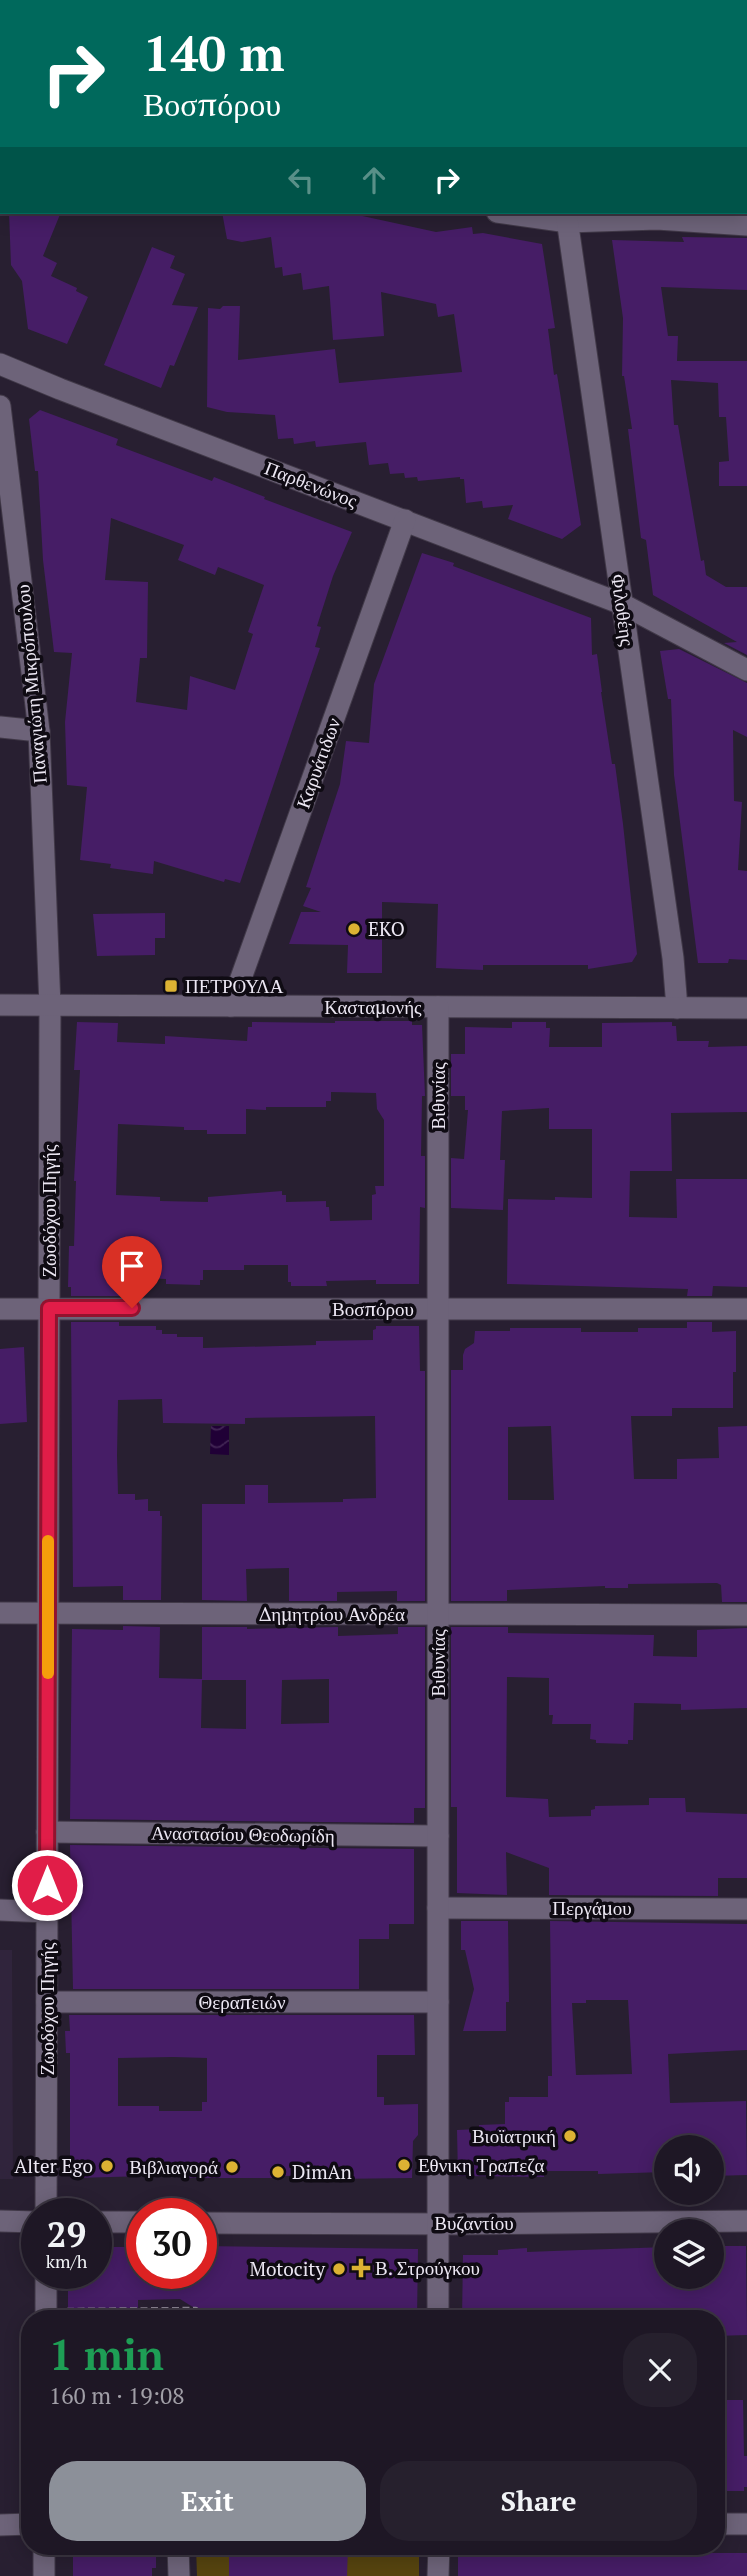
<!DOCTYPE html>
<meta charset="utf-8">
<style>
:root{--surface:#1e1725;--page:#26202d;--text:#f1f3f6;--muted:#a19fa7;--line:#3c3642;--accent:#8c9099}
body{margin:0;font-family:"PT Serif",serif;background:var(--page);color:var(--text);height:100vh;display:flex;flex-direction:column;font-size:26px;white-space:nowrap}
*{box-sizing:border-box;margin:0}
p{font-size:23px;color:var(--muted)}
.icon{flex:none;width:38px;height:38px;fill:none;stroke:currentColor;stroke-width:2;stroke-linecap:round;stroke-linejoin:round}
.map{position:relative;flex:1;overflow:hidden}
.details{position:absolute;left:21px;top:2310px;width:704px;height:245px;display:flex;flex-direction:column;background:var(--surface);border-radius:28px;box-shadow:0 4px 18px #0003,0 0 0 2px var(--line)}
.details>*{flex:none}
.guide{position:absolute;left:0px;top:0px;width:747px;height:214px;box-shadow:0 4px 18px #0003,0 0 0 2px var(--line);background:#00695c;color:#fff;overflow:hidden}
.buttons{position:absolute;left:654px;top:2135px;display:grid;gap:14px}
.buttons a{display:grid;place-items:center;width:70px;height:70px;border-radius:50%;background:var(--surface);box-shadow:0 4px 18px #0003,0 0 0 2px var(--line);font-size:35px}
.speed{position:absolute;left:21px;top:2198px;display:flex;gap:14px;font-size:35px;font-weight:700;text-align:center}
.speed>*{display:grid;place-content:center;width:91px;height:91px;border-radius:50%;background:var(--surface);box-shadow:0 4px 18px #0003,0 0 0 2px var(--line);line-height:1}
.speed small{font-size:18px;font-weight:400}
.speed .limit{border:10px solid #d22;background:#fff;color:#111}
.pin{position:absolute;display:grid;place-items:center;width:60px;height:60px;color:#fff;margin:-72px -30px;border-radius:50% 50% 50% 0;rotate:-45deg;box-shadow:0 0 7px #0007}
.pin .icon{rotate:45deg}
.me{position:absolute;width:77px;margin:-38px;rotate:0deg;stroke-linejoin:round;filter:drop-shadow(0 0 5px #0008)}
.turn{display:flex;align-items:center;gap:24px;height:147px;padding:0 28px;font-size:32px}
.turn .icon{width:91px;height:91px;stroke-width:2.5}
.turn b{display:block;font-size:49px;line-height:60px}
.lanes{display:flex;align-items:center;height:66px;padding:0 28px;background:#0003;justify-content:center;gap:35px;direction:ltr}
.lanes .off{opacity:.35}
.round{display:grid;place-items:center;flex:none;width:74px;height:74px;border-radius:28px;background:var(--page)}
.summary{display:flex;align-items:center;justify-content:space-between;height:119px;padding:0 28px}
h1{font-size:42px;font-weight:700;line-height:52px;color:#1e9e55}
.primary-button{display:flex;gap:14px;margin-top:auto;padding:14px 28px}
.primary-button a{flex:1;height:80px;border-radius:28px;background:var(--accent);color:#fff;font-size:28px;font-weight:700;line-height:80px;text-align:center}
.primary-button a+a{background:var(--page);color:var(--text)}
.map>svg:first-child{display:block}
</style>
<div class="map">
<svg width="747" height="2576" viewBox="0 0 747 2576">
<defs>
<pattern id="water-waves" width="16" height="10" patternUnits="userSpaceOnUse" patternTransform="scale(1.75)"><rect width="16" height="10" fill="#200036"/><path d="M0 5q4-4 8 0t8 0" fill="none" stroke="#412554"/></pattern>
</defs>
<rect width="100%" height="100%" fill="#281f31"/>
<polygon fill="#30243c" points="0,1950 12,1950 13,2179 0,2179"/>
<polygon fill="#56440f" points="196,2546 419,2546 419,2576 197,2576"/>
<polygon fill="url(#water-waves)" points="211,1426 229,1426 229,1455 210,1454"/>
<g fill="#461d66" fill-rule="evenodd">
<polygon points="9,212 61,212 43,256 57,263 51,276 77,288 76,291 88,297 67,344 28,329 22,281 11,265"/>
<polygon points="222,212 344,212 436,232 472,227 473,234 483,233 542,244 555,328 548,329 554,375 557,374 581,525 562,539 508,519 513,505 483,508 482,501 466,503 464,479 460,479 460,477 418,481 417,477 405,478 404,473 390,474 388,463 369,465 366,442 316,447 315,441 294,444 293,438 278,439 275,415 227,412 207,407 208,308 220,309 223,306 240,306 238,360 335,349 339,383 462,372 454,314 438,317 436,304 381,292 384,336 333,340 329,286 303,290 301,273 283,276 282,267 275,268 271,237 242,242 227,239"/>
<polygon points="682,237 747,238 747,290 661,287 668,336 678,336 677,361 747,361 747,486 719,486 719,462 729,461 726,417 719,417 718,383 671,380 674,425 678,425 701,561 704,560 706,575 726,587 747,587 747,655 724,643 737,642 653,595 646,540 641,538 628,429 632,429 624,376 622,376 623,318 612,240 684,242"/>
<polygon points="152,247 175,256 170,268 185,274 172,305 198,307 174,366 170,365 161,388 104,365"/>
<path d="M40,410L118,439L116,445L212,481L214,477L265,497L264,499L352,532L333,576L317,626L321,627L315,647L320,648L240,883L225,879L224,882L154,861L153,874L110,868L111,864L80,860L87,787L67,785L65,722L72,653L54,652L43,560L38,471H35L29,419ZM111,518L184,545L178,560L215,575L218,567L264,585L248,632L253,634L235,690L190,676L187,710L136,702L140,658H147L148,582L105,580Z"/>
<polygon points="422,553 454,563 453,566 591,618 592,655 597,654 602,692 601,692 612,764 615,764 623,824 637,954 632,962 588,969 588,965 483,965 483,970 436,968 438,904 382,902 382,973 347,973 348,945 289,944 301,912 321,912 303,906 311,888 306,887 340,784 346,741 369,743 374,684"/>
<polygon points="679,649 747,683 747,737 733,730 734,801 742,802 738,870 747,871 747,960 729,959 728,963 698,963 674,775 671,699 668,699 660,651"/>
<polygon points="165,913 165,938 155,938 155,955 97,956 93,914"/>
<path d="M335,1021H412V1025H422L425,1096H422L421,1156H425V1208L420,1207L419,1284H376V1280L326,1281L327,1286H291V1282H288V1265H244V1270H203V1280H200V1285L166,1284V1279L120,1277L119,1296H71V1287H68L69,1246H74L76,1181H74L80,1070H74L77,1022L118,1023L117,1042L165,1044V1036L247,1041L248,1027H252V1022L335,1023ZM331,1092L376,1093L377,1109L384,1120V1186H375L376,1194L372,1195V1220L330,1221L329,1207H326V1201L286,1202V1195H282V1191L208,1197V1202L160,1201V1197L116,1195L118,1124L184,1127V1130H207V1134H246V1109L266,1110V1107H326V1101H331Z"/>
<polygon points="512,1022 546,1022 546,1028 550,1028 549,1047 602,1047 602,1023 672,1022 672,1026 676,1026 677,1041 709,1041 708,1047 747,1046 747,1112 671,1113 672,1171 630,1171 629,1217 677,1218 676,1179 747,1179 747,1287 713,1286 712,1296 687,1296 688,1289 507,1284 508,1199 555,1200 555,1197 592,1198 592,1129 549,1129 549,1108 502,1111 500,1160 505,1160 503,1210 451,1208 451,1158 464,1159 468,1110 465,1110 465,1096 451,1096 451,1054 465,1054 465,1027 512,1028"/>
<polygon points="71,1322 119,1322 119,1326 156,1326 156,1330 162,1330 162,1334 177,1334 177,1337 203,1337 203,1348 316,1345 316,1341 373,1340 373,1330 376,1329 376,1326 419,1326 420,1371 425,1371 425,1601 397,1601 397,1591 337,1592 337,1601 289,1601 289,1568 246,1569 247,1601 202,1600 202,1504 245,1504 245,1485 268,1485 268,1503 343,1502 343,1499 376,1498 375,1416 245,1418 245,1424 163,1423 162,1399 118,1400 117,1456 118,1494 135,1494 135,1500 148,1499 148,1511 160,1511 160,1516 162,1516 161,1600 123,1600 123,1586 73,1587"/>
<path d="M687,1322H712V1332L736,1331V1372H733V1408H672V1416H631L634,1479H677V1459L719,1458L718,1427L747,1426V1602H722L721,1585L717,1583L628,1584V1588H605V1586L507,1590V1601H451V1370H463V1355L465,1349L474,1343L475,1331H510V1328H581V1332H638V1328H687ZM551,1426L554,1500H508V1427Z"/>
<polygon points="24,1347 27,1422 0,1424 0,1349"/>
<path d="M123,1626L160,1627L159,1678L202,1679L201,1728L246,1729V1680H202V1627H247V1629L338,1627V1636L398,1634V1627H425V1808H414V1823L70,1819L72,1629L123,1630ZM329,1679V1723L281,1724L282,1680Z"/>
<polygon points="451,1627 508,1627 508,1633 654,1635 653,1656 697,1657 697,1630 747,1628 747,1708 681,1710 681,1704 634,1703 633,1740 628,1740 628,1744 596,1743 596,1740 590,1739 591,1724 552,1724 553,1715 549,1715 549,1678 507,1677 506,1797 548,1799 549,1817 591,1816 591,1810 595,1809 595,1806 649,1805 649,1798 685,1798 686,1812 747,1814 747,1878 718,1878 718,1896 549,1895 549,1868 506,1852 507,1895 457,1893 457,1807 451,1807"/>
<polygon points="70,1845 414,1849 414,1924 389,1924 389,1939 359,1939 359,1989 73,1989"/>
<polygon points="461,1921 508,1921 509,2002 506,2002 506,2031 463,2031 474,1989 465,1950 461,1950"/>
<path d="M550,1921L747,1924V2050L668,2054L670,2103L746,2101L747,2175L712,2176V2147H667V2172L598,2174V2171H544V2177L458,2176L457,2130L479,2129V2125L505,2124V2102H509V2097H548V2076H552ZM586,2000H628L632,2074L576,2075L572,2003H586Z"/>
<path d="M69,2015H414L415,2055H377V2097H384V2105L418,2104V2135L413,2141L412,2178L331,2179V2175L283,2176V2178H181L180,2175L76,2178V2175H70V2053H66L65,2031H70ZM173,2057L207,2058V2102H202V2111H159V2106H118V2058Z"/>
<polygon points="201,2246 418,2249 417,2319 204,2319 196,2309 180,2299 138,2300 138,2308 68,2309 68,2273 96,2273 96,2247 142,2247 142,2273 201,2273"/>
<polygon points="712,2246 746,2246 747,2335 716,2336 716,2319 462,2319 463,2255 498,2255 498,2250 527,2248 527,2252 553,2251 667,2247 667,2277 712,2277"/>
<polygon points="716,2400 743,2400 744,2456 747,2456 747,2487 744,2487 744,2491 716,2491"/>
<polygon points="107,2546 156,2546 156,2568 152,2568 152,2576 73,2576 73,2554 108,2553"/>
<polygon points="229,2546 348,2546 347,2576 229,2576"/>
<polygon points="458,2546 674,2546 673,2553 747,2553 747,2576 458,2576"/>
</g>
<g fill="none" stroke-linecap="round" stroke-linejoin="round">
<defs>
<g id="street">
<polyline points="0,108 2,109"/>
<polyline points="497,212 568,222 657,219 747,225"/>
<polyline points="0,364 60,389 622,604 747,670"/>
<polyline points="0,406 39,731 50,1006 46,2214"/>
<polyline points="0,727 39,731"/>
<polyline points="231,1006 405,520"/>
<polyline points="0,1309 747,1309"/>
<polyline points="0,1613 747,1615"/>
<polyline points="47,1832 438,1836"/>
<polyline points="438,1908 747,1909"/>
<polyline points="0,1910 47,1912"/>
<polyline points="47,2002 438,2002"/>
<polyline points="46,2319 46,2273"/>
<polyline points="716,2524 747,2524"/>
<polyline points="0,2525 30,2524"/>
<polyline points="178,2546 179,2576"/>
<polyline points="44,2576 44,2546"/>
</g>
<g id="secondary">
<polyline points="524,0 524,2"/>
<polyline points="566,212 673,958 677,1008"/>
<polyline points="0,1005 747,1008"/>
<polyline points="0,2221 37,2222"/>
<polyline points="96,2222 142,2222"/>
<polyline points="201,2223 456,2224 747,2221"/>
<polyline points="438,2319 438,1007"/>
<polyline points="438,2576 439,2546"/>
</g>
</defs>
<use href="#street" stroke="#413948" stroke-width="23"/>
<use href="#secondary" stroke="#413948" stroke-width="23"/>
<polyline stroke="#898291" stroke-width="4.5" stroke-dasharray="7 3.5" stroke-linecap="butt" points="67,2310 196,2309 196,2319"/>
<use href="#street" stroke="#6d6379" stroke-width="21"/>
<use href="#secondary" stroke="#6d6379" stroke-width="21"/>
</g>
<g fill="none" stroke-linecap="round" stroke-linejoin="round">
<defs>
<polyline id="route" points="47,1885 49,1308 132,1308"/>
</defs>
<use href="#route" stroke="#92132f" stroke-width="18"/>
<use href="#route" stroke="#e11d48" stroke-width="12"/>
<polyline stroke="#f59e0b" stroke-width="12" points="48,1673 48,1541"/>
</g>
<g fill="#dcb233" stroke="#0f0b13" stroke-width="2.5">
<circle cx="354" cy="929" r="7"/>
<rect x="164" y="979" width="14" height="14" rx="3.5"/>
<circle cx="570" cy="2136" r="7"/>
<circle cx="404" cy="2165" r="7"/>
<circle cx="107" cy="2166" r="7"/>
<circle cx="232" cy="2167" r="7"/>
<circle cx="278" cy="2172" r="7"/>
<path d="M357.5 2257.5h7v7h7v7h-7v7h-7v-7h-7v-7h7z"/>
<circle cx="339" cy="2269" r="7"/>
</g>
<g text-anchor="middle" stroke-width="7" stroke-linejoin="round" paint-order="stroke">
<g font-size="19" fill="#ece7f3" stroke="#0f0b13">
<text transform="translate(311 484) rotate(21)" y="7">Παρθενώνος</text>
<text transform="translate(623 610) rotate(82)" y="7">Φιλοθέης</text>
<text transform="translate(31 684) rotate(-95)" y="7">Παναγιώτη Μικρόπουλου</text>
<text transform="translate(318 763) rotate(-70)" y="7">Καρυάτιδων</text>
<text x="373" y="1014">Κασταμονής</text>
<text transform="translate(438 1096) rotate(-90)" y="7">Βιθυνίας</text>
<text transform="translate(49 1211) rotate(-90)" y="7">Ζωοδόχου Πηγής</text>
<text x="373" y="1316">Βοσπόρου</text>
<text x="332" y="1621">Δημητρίου Ανδρέα</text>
<text transform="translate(438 1663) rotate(-90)" y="7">Βιθυνίας</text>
<text transform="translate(243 1834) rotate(1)" y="7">Αναστασίου Θεοδωρίδη</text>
<text x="592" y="1915">Περγάμου</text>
<text x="242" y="2009">Θεραπειών</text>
<text transform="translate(47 2009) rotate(-90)" y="7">Ζωοδόχου Πηγής</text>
<text x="474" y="2230">Βυζαντίου</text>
</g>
<g font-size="19" fill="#ece7f3" stroke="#0f0b13" text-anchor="start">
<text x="368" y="936">EKO</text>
<text x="185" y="993">ΠΕΤΡΟΥΛΑ</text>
<text x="556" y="2143" text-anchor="end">Βιοϊατρική</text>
<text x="418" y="2172">Εθνικη Τραπεζα</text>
<text x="93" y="2173" text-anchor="end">Alter Ego</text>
<text x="218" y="2174" text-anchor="end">Βιβλιαγορά</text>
<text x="292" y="2179">DimAn</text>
<text x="375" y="2275">Β. Στρούγκου</text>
<text x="325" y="2276" text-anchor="end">Motocity</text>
</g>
</g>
</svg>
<div class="buttons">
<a><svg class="icon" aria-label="sound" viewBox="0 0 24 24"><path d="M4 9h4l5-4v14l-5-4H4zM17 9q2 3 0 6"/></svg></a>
<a><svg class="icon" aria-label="layers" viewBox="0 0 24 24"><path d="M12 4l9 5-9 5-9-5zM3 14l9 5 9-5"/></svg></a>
</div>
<div class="speed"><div>29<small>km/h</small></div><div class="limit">30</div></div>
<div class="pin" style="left:132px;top:1308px;background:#d93025"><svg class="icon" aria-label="arrive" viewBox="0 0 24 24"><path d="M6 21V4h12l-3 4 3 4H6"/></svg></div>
<svg class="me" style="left:47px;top:1885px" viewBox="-20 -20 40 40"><circle r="17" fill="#e11d48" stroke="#fff" stroke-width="3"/><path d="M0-11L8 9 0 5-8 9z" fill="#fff"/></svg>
<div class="guide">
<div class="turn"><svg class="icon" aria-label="right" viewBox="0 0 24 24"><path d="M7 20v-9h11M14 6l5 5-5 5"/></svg><div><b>140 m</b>Βοσπόρου</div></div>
<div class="lanes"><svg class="icon off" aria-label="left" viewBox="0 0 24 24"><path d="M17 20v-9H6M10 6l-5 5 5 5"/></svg><svg class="icon off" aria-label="ahead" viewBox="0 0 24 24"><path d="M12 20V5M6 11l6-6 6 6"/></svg><svg class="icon" aria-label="right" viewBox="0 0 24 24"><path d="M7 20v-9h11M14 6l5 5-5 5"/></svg></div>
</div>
<section class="details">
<div class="summary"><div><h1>1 min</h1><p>160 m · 19:08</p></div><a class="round"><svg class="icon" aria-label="close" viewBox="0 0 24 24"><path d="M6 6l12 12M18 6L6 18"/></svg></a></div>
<div class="primary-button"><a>Exit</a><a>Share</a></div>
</section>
</div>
